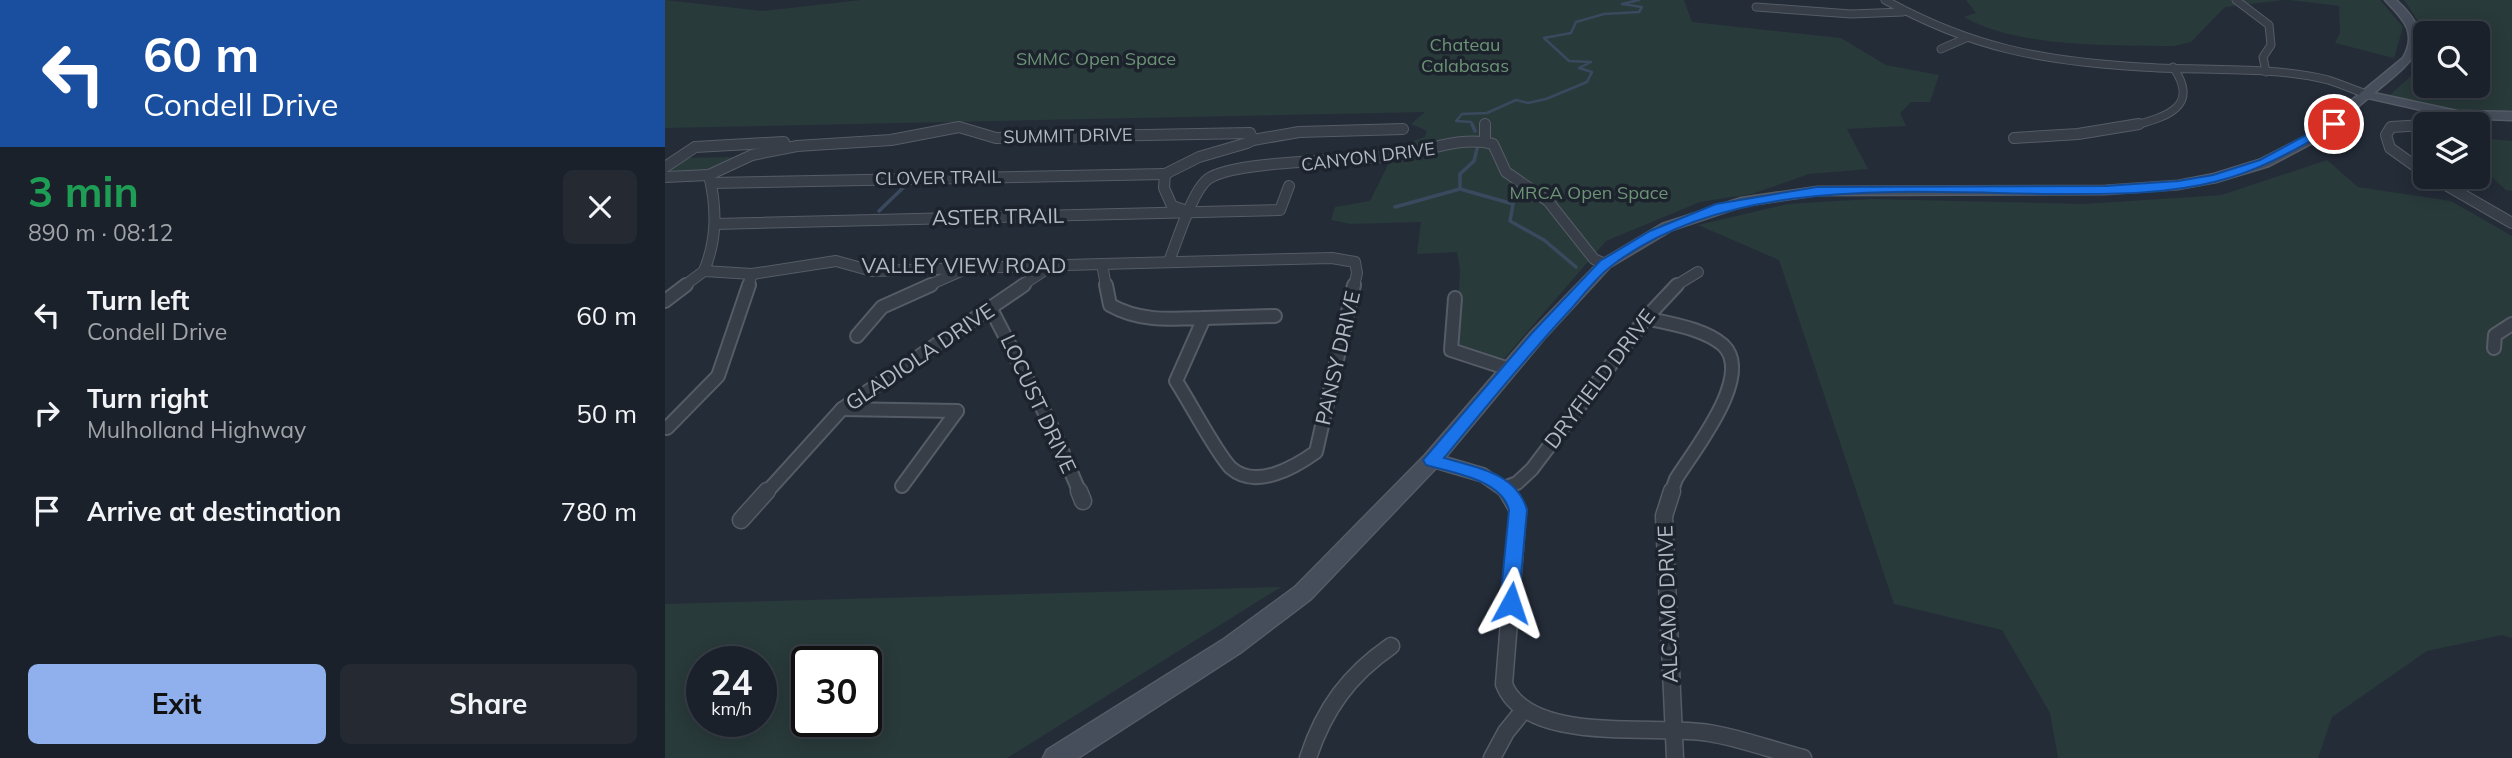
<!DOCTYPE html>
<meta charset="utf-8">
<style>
:root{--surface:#1b212a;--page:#242932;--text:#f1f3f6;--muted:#a0a3a8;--line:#393e47;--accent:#8fb0ed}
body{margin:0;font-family:Mulish,sans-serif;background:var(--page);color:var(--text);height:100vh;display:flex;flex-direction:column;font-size:26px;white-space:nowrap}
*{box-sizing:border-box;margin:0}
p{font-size:23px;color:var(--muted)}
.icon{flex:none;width:38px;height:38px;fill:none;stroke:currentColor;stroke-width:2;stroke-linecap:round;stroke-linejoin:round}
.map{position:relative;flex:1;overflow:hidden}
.details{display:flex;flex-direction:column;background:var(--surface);width:665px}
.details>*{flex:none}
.hud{background:#1a4fa0;color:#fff;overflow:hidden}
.controls{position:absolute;left:1748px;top:21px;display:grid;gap:14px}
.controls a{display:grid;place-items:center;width:77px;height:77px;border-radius:10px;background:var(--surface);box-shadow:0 4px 18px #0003,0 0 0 2px var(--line);font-size:35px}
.speed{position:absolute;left:21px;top:646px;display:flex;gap:14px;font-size:35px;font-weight:700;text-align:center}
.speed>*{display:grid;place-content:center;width:91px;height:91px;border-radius:50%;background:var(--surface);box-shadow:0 4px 18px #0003,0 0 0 2px var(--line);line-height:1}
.speed small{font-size:18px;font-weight:400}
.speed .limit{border:4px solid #111;border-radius:10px;background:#fff;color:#111}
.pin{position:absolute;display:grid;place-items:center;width:60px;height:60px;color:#fff;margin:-30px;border:4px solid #fff;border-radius:50%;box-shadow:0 2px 7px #0007}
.me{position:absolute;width:77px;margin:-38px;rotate:5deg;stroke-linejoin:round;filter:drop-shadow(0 0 5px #0008)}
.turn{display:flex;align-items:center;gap:24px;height:147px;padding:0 28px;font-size:32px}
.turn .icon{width:91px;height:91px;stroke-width:2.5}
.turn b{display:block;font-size:49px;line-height:60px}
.round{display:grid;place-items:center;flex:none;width:74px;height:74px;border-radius:10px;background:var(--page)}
.headline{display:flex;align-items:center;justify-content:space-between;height:119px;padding:0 28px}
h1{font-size:42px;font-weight:700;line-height:52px;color:#1e9e55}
.primary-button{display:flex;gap:14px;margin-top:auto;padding:14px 28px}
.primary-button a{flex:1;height:80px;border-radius:10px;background:var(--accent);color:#111;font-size:28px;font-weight:700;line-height:80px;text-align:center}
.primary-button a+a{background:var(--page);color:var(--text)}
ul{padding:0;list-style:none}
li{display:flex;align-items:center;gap:21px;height:98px;padding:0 28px}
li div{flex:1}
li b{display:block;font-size:26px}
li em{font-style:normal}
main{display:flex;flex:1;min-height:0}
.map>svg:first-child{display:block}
</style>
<main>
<section class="details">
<div class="hud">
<div class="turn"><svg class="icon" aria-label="left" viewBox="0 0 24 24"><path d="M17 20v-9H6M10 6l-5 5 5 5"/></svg><div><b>60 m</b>Condell Drive</div></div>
</div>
<div class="headline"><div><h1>3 min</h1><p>890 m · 08:12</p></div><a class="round"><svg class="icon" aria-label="close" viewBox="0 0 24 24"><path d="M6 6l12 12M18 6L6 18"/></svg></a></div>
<ul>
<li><svg class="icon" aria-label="left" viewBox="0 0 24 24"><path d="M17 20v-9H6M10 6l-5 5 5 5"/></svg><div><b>Turn left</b><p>Condell Drive</p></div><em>60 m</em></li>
<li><svg class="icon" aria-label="right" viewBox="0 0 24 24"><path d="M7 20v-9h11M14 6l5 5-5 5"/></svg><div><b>Turn right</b><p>Mulholland Highway</p></div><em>50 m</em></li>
<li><svg class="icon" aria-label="arrive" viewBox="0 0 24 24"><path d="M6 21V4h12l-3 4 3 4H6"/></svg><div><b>Arrive at destination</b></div><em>780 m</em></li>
</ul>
<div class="primary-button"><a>Exit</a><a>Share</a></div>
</section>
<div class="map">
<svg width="1847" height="758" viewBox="0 0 1847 758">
<rect width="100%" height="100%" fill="#242c38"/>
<g fill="#293a3b" fill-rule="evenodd">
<polygon points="0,0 98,11 196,0 1019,0 1027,22 1176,38 1221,65 1274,75 1265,102 1246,102 1235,113 1241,126 1182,129 1203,169 1144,174 1087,194 1035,202 941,241 837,361 791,347 795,270 792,252 752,254 756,222 686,224 666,220 670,207 705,201 725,161 727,148 760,137 762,131 746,124 760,112 0,128"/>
<path d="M1301,0H1619L1560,7L1526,42L1509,46C1448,45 1352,48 1299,17L1311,13Z"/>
<polygon points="1624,0 1715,0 1738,27 1729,58 1670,43 1675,33 1674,6"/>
<path d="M1739,0H1847V110C1803,117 1767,107 1725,95L1758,65L1760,56V86H1813V33H1761Z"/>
<polygon points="1813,138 1847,141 1847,191 1841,190 1813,164 1813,156 1819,154 1813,151"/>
<polygon points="69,157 42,170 0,175 0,170 17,158"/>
<polygon points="1662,160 1693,187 1786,201 1847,236 1847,638 1837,635 1762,651 1667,717 1653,758 1393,758 1385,713 1337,630 1229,604 1114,260 1033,225 1123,204 1206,199 1418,204 1557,195"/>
<path d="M616,587L342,758H0V604ZM37,662H96V721H37ZM142,662H201V721H142Z"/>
</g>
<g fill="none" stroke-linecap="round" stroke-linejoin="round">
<polyline stroke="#3b495f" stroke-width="2.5" points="808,126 806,122 791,121 797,114 822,113 851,100 863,103 881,99 922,82 927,72 914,68 926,62 904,61 879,38 906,33 911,22 939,14 974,12 977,7 957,4 974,0"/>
<g stroke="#3b495f" stroke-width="3.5">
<polyline points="807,124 810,131"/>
<polyline points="813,145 809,161 795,174 795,189 848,204 845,221 879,240 911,267"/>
<polyline points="730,207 795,189"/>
<polyline points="214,211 244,182"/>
</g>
<defs>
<g id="street-far3">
<path d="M1220,0C1307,48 1377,61 1476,67C1531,71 1611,66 1663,80C1676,84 1690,90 1703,95"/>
<polyline points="1571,0 1604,25 1606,45 1598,57 1601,72"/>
<polyline points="1091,7 1186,14 1238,12"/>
<polyline points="1276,49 1301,38"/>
<polyline points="1764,124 1777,114"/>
<path d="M1467,126C1501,117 1536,107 1508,67"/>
<polyline points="1749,126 1760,125"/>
</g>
<g id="street-far2">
<polyline points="820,124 820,141"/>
<polyline points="1760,125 1726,127 1721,135 1725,148 1760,173"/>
<polyline points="1349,138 1413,134 1474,124"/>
<polyline points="588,140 634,132 738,129"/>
<polyline points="0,167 30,147 119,142"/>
<polyline points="0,177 44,175"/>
<polyline points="1767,177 1847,223"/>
<polyline points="46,183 500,174"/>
<polyline points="51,224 615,210 624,186"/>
<path d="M504,261C512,242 527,191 543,179C568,160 690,161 728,156C760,152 796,135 828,144L841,172L883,201L929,259L940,264"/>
<polyline points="437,264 441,286"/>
<polyline points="437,264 667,258 690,262 692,273 689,286"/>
<polyline points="39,271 87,274 171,261 207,271 437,264"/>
<path d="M39,271C52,239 52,209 44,175L87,155L132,146L226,140L294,127L331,138L585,133L588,140L582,143L534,157L500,174L499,188L507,206L525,212"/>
<polyline points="19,286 39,271"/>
<polyline points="83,286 87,274"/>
<polyline points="262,286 296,271"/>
<polyline points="356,286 386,266"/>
<polyline points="1010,286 1033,272"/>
</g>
<g id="street-far1">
<path d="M441,285L445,305C475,322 506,319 539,318L511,381C523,399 553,456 566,468C591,490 630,467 651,452L689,285"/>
<polyline points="790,298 786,350 844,369"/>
<polyline points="0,301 21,285"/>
<polyline points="326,309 385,423 415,493"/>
<polyline points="539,318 610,316"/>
<path d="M981,318C1005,324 1038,328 1058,345C1090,375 1029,450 1011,479L1006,493"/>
<polyline points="192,336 217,307 266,285"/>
<polyline points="1829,348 1830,335 1847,324"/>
<polyline points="177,409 292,411"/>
<polyline points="2,428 53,376 84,285"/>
<polyline points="767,460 818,475 844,493"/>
<polyline points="237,486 292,411"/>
<polyline points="839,488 852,483 867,469 981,318 1012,285"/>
<polyline points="101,493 177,409 359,285"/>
</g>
<g id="street">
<polyline points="414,491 418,501"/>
<path d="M842,491L853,510L839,684C862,745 990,724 1044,733C1075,738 1107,750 1138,758"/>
<polyline points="1007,491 999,516 1010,758"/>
<polyline points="76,520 102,491"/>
<path d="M643,758C659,709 684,675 726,646"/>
<polyline points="827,758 841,732 858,711"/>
</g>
<path id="secondary" d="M1720,0H1731C1778,42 1745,63 1709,93L1792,111L1847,112V120L1792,118L1703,98L1655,139L1604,166L1551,182L1513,189L1440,194L1152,195L1078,206L1007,230L945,267L878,340L774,465L646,599L575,653L413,758H378L382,750L559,639L630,587L760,455L866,332L935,261L997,224L1076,198L1152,187L1440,186L1513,181L1549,174L1594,160L1647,133L1738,58C1753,32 1738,19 1720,0Z"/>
</defs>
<use href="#street-far3" stroke="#555c66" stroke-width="9"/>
<use href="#street-far2" stroke="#555c66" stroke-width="12"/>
<use href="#street-far1" stroke="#555c66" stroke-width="16"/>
<use href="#street" stroke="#555c66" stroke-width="19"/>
<use href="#secondary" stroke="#555c66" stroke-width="3"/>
<use href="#street-far3" stroke="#373e48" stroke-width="7"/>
<use href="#street-far2" stroke="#373e48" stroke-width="10"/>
<use href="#street-far1" stroke="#373e48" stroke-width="12"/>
<use href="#street" stroke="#373e48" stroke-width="16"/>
<use href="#secondary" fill="#464d5b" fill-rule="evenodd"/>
</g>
<path fill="#1a73e8" stroke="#114b97" stroke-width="2" d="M1669,120L1674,124L1672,126C1633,148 1597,170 1553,181C1504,194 1451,194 1401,194C1255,194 1067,172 945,267C931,278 918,295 906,309C861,357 820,408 779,458C811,467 852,473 862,510L853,609H838L835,603L844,510C836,479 787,473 761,465L758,460L867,333L935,261L985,231L1051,204L1152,187L1440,186L1513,181L1548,175L1595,160Z"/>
<g text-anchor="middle" stroke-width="7" stroke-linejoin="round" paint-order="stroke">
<g font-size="18" fill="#6c9376" stroke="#1d232d">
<text x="800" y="51">Chateau<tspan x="800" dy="21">Calabasas</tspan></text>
<text x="431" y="65">SMMC Open Space</text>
<text x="924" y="199">MRCA Open Space</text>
</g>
<g font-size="18" fill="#b2b9c4" stroke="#1d232d">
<text transform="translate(403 136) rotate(-1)" y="6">SUMMIT DRIVE</text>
<text transform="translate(703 157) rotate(-7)" y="6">CANYON DRIVE</text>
<text transform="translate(273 178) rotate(-1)" y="6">CLOVER TRAIL</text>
</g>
<g font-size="21" fill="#b2b9c4" stroke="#1d232d">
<text transform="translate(333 217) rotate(-1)" y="7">ASTER TRAIL</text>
<text x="299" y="273">VALLEY VIEW ROAD</text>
<text transform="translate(255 357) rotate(-34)" y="7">GLADIOLA DRIVE</text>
<text transform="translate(673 358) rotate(-77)" y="7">PANSY DRIVE</text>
<text transform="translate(935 379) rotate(-53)" y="7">DRYFIELD DRIVE</text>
<text transform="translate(373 404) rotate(65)" y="7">LOCUST DRIVE</text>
<text transform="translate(1003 604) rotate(-92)" y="7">ALCAMO DRIVE</text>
</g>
</g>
</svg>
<div class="controls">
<a><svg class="icon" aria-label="search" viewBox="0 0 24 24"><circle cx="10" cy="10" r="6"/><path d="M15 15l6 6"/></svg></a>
<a><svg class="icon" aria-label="layers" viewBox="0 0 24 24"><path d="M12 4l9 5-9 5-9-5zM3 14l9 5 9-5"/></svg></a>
</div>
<div class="speed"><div>24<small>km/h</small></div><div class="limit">30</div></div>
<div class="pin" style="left:1669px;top:124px;background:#d93025"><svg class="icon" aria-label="arrive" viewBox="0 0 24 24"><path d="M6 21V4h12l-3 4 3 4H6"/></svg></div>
<svg class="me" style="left:846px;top:603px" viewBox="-20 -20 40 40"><path d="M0-17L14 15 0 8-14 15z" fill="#1a73e8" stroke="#fff" stroke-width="4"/></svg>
</div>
</main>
